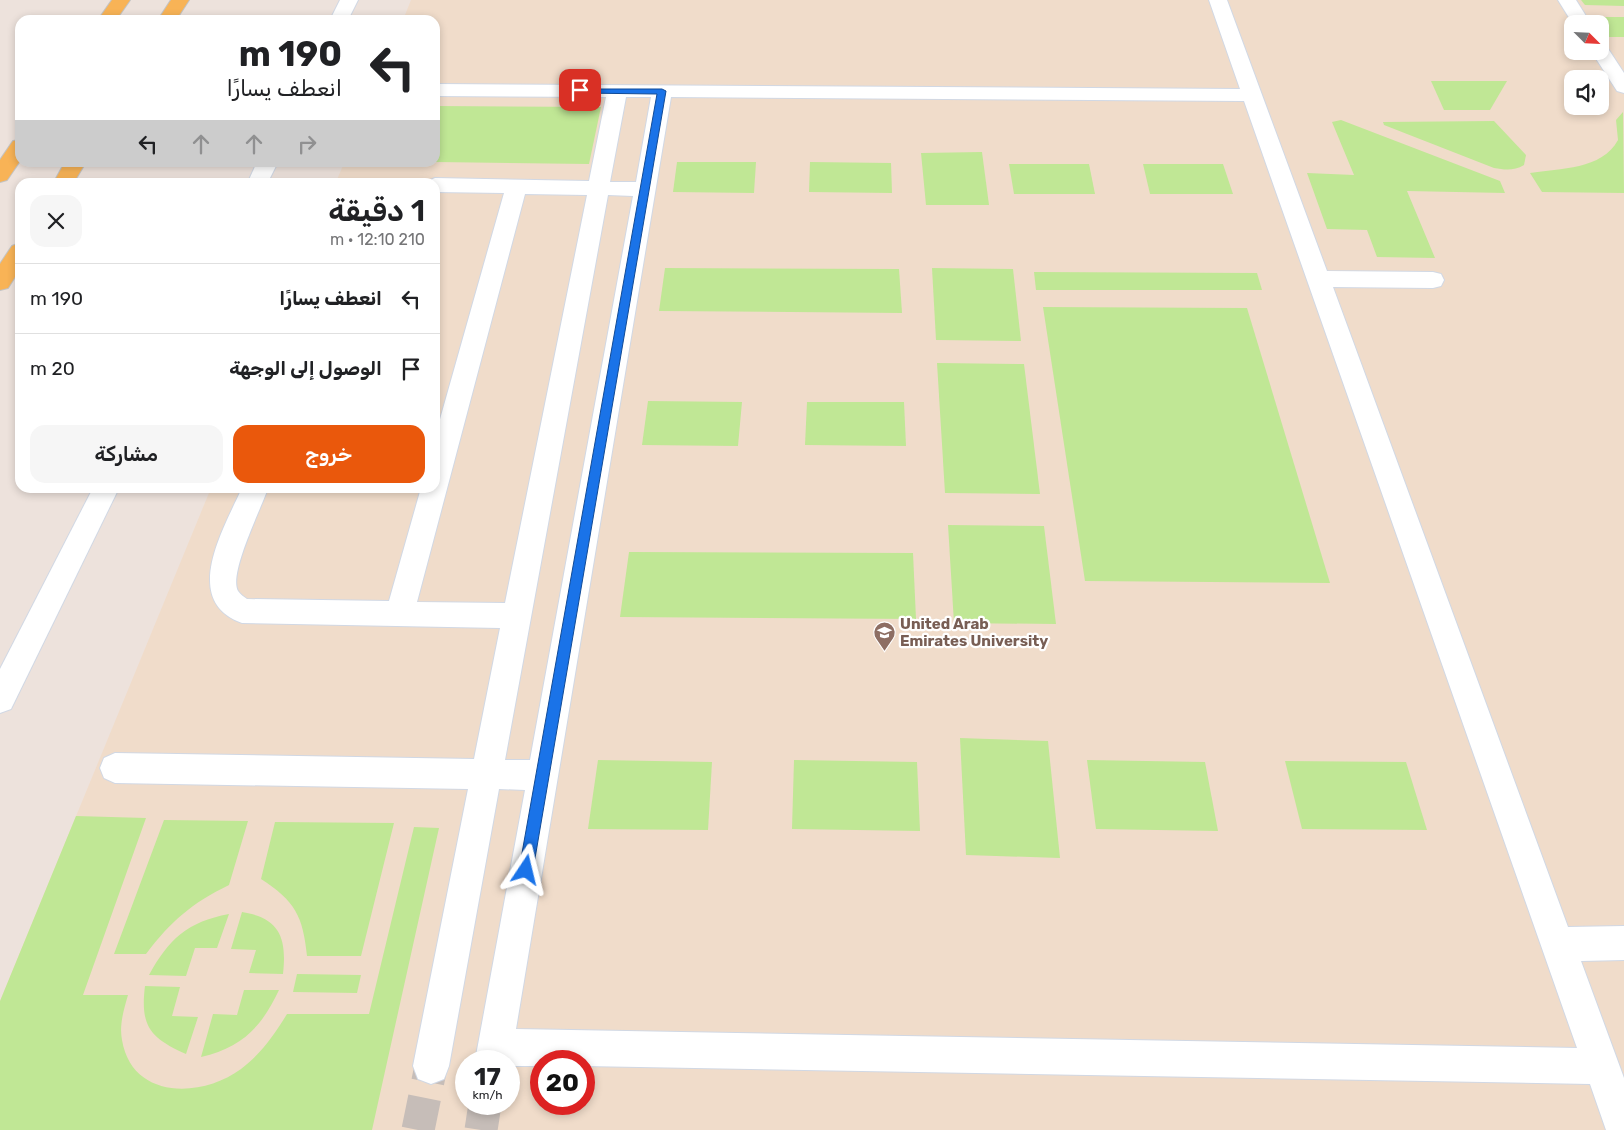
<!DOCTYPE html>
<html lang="ar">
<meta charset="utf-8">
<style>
:root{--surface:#fff;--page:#f6f6f6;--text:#202124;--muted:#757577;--line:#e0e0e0;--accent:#ea580c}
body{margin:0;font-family:Rubik,Vazirmatn,sans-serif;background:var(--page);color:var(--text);direction:rtl;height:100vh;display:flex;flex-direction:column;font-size:19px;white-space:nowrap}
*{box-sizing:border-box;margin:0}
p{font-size:16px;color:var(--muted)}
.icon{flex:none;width:28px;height:28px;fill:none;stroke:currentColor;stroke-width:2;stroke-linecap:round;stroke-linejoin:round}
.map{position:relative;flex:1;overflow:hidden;direction:ltr}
.panel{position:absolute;left:15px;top:178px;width:425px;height:315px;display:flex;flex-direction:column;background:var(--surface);border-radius:15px;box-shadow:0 2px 8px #0003;direction:rtl}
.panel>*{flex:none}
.guide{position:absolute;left:15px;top:15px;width:425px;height:152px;border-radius:15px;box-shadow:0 2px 8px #0003;direction:rtl;background:#fff;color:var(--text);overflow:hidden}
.needle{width:32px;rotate:114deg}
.fabs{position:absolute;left:1564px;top:15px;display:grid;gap:10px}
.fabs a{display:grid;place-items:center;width:45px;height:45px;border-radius:10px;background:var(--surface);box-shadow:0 2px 8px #0003;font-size:25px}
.speed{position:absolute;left:455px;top:1050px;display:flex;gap:10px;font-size:25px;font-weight:700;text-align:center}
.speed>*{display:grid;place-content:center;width:65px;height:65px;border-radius:50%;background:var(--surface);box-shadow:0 2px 8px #0003;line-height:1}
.speed small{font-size:12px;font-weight:400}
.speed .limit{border:8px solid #d22;background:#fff;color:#111}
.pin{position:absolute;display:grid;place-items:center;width:42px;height:42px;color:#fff;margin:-21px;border-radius:10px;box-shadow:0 2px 8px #0006}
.me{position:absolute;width:55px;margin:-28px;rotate:10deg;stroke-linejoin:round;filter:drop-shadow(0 0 4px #0008)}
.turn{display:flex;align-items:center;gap:18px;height:105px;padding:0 15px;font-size:22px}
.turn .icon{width:65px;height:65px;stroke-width:2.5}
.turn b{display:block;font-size:35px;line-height:42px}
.lanes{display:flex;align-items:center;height:48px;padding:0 15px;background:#0003;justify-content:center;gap:25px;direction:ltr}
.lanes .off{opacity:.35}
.round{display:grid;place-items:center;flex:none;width:52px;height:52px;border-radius:15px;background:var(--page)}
.summary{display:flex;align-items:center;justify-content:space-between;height:85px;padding:0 15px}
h1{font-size:30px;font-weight:600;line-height:38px}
.action{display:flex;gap:10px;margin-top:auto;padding:10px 15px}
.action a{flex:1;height:58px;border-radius:15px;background:var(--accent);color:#fff;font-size:20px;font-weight:600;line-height:58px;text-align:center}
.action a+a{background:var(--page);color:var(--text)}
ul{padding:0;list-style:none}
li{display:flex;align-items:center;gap:15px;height:70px;padding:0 15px;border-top:1px solid var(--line)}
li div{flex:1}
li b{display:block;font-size:19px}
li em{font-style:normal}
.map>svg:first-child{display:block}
</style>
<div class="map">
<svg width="1624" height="1130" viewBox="0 0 1624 1130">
<rect width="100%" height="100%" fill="#ede2dc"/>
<path fill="#f0dcca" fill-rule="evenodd" d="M411,0H1624V1130H0V1001L211,488H435V182H336L344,163L435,162V20H403ZM1572,24H1600V51H1572ZM1572,79H1600V106H1572ZM466,1061H509V1104H466ZM541,1061H584V1104H541Z"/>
<g fill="#c0e795">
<polygon points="1581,0 1624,0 1624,6 1585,5"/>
<polygon points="1593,17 1624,17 1624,37 1607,37 1600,24"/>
<polygon points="1431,81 1507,81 1490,110 1444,110"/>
<polygon points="435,106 601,107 589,164 435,162"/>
<path d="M1623,112L1624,193L1542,192L1530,173C1560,168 1602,170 1618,140L1616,120Z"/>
<polygon points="1341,120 1500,181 1505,193 1407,191 1435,258 1377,257 1367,230 1327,229 1307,173 1354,175 1332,122"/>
<path d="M1494,121L1526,155L1524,165C1514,171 1505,170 1494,168L1384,125L1383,122Z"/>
<polygon points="982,152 989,205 926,205 921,153"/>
<polygon points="677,162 756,162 754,193 673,192"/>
<polygon points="810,162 891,163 892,193 809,192"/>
<polygon points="1009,164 1089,164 1095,194 1014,194"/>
<polygon points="1143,164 1223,164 1233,194 1150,194"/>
<polygon points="665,268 899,269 902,313 659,311"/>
<polygon points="932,268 1013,269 1021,341 936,340"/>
<polygon points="1034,272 1257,273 1262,290 1036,290"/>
<polygon points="1043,307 1247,308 1330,583 1085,581"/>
<polygon points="937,363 1024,364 1040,494 945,493"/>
<polygon points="648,401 742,402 738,446 642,445"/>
<polygon points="807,402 904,402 906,446 805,445"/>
<polygon points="948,525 1044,526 1056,624 954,623"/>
<polygon points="629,552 913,553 916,619 620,617"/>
<polygon points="960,738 1048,741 1060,858 966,855"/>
<polygon points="598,760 712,762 708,830 588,829"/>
<polygon points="794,760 917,762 920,831 792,829"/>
<polygon points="1087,760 1205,762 1218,831 1096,829"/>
<polygon points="1285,761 1406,762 1427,830 1302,829"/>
<path d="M76,816L146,818L83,995H128C124,1009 119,1025 122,1040C132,1100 202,1098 241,1069C261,1054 274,1035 287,1014H369L414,827L439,828L372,1130H0V1001Z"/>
<path d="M164,820L248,821L229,885C192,903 171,921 146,954H114Z"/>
<path d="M275,822L394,823L361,956H307C303,916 295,901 261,879Z"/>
<path d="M242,912C280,918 287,938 283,974L249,973L256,950L231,949Z"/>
<path d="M229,914L217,948H195L186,976L149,975C169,939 187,922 229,914Z"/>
<polygon points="297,974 361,975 357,993 293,992"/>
<path d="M145,986L180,987L172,1016L198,1017L186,1054C150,1038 140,1026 145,986Z"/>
<path d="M244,990H279C261,1028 242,1047 201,1057L213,1014L237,1015Z"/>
</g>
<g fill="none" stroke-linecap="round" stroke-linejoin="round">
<g stroke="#c6bdb8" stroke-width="33" stroke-dasharray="33 16" stroke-linecap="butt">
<polyline points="418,1130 431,1066"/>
<polyline points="481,1130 485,1104"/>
</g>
<defs>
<g id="minor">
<polygon points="340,0 358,0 348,20 330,20"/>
<path d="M1209,0H1227L1327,271L1433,272L1441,274L1444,280L1441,286L1433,288L1333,287L1568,927L1624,926V960L1581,961L1624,1078V1130H1606L1590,1084L584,1066V1061H541V1066H509V1061H475L525,790L499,789L449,1066L444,1079L431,1084L418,1079L413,1066L468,789L115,783L104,778L100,768L104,758L115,753L474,759L500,628L242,623C180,601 224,528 242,488H268C262,507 228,574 238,591C240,594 244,597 247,599L389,601L421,488H435V437L504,193L435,192V182H426L435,178L589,181L606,97L435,96V84L1240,89ZM626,97H651L636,182H610ZM671,97L1244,101L1577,1048L516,1029ZM525,194L587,195L505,603L417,602ZM608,195L633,196L530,760H505Z"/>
<polygon points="1558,0 1576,0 1591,24 1573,24"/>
<polygon points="1600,45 1607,47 1624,73 1624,93 1617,91 1591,51 1600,51"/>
<polygon points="257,162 278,162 268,182 248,182"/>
<polygon points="93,488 119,488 11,709 0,713 0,669"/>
</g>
<g id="major">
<polygon points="112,0 130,0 116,20 98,20"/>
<polygon points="171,0 189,0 176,20 158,20"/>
<polygon points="20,140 20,161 7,180 0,182 0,160 13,141"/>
<polygon points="65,162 86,162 74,182 54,182"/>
<polygon points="20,243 20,269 8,288 0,290 0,264 12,246"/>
</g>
</defs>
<use href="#minor" stroke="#d1d8e4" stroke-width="2"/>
<use href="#major" stroke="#c3c3c3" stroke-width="2"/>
<use href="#minor" fill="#fff" fill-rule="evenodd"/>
<use href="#major" fill="#f8b356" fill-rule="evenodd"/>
</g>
<polygon fill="#1a73e8" stroke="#114b97" points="578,89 662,89 666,91 533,870 531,875 526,877 521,875 519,870 657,94 580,93 576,90"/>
<defs>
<symbol id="university-pin" viewBox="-11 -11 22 30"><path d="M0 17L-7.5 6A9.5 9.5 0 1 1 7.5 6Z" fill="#8d6e63" stroke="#fff"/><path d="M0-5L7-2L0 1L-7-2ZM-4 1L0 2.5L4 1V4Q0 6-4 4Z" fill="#fff"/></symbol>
</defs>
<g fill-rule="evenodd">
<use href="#university-pin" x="872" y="620" width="25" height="34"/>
</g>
<g text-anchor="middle" stroke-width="4.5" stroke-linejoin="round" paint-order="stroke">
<g font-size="15" font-weight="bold" fill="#785e54" stroke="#fff" text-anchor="start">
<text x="900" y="629">United Arab<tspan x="900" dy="17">Emirates University</tspan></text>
</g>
</g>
</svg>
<div class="fabs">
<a><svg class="needle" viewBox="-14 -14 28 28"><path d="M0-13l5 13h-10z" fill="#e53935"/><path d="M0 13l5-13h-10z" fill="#757577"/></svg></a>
<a><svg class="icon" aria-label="sound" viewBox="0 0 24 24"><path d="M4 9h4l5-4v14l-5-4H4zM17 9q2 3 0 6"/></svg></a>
</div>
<div class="speed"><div>17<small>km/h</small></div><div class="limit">20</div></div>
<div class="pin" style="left:580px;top:90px;background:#d93025"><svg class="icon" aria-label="arrive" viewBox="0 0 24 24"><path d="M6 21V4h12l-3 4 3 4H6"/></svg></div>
<svg class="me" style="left:526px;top:870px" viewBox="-20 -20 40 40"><path d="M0-17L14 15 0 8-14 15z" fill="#1a73e8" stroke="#fff" stroke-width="4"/></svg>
<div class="guide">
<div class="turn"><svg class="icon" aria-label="left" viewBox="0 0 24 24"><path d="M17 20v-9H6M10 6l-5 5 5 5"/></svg><div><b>190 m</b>انعطف يسارًا</div></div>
<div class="lanes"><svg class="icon" aria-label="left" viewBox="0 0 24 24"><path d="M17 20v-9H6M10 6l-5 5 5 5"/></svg><svg class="icon off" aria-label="ahead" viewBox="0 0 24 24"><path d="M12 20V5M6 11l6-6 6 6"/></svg><svg class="icon off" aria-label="ahead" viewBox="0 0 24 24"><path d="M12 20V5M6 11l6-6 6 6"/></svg><svg class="icon off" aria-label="right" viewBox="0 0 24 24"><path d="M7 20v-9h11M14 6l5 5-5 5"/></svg></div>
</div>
<section class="panel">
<div class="summary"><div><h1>1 دقيقة</h1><p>210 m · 12:10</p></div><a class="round"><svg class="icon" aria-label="close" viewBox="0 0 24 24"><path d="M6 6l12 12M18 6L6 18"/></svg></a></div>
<ul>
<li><svg class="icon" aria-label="left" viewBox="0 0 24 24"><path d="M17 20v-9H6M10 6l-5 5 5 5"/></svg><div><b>انعطف يسارًا</b></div><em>190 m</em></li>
<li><svg class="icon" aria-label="arrive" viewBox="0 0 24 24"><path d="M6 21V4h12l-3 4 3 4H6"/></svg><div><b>الوصول إلى الوجهة</b></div><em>20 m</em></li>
</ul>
<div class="action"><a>خروج</a><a>مشاركة</a></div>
</section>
</div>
